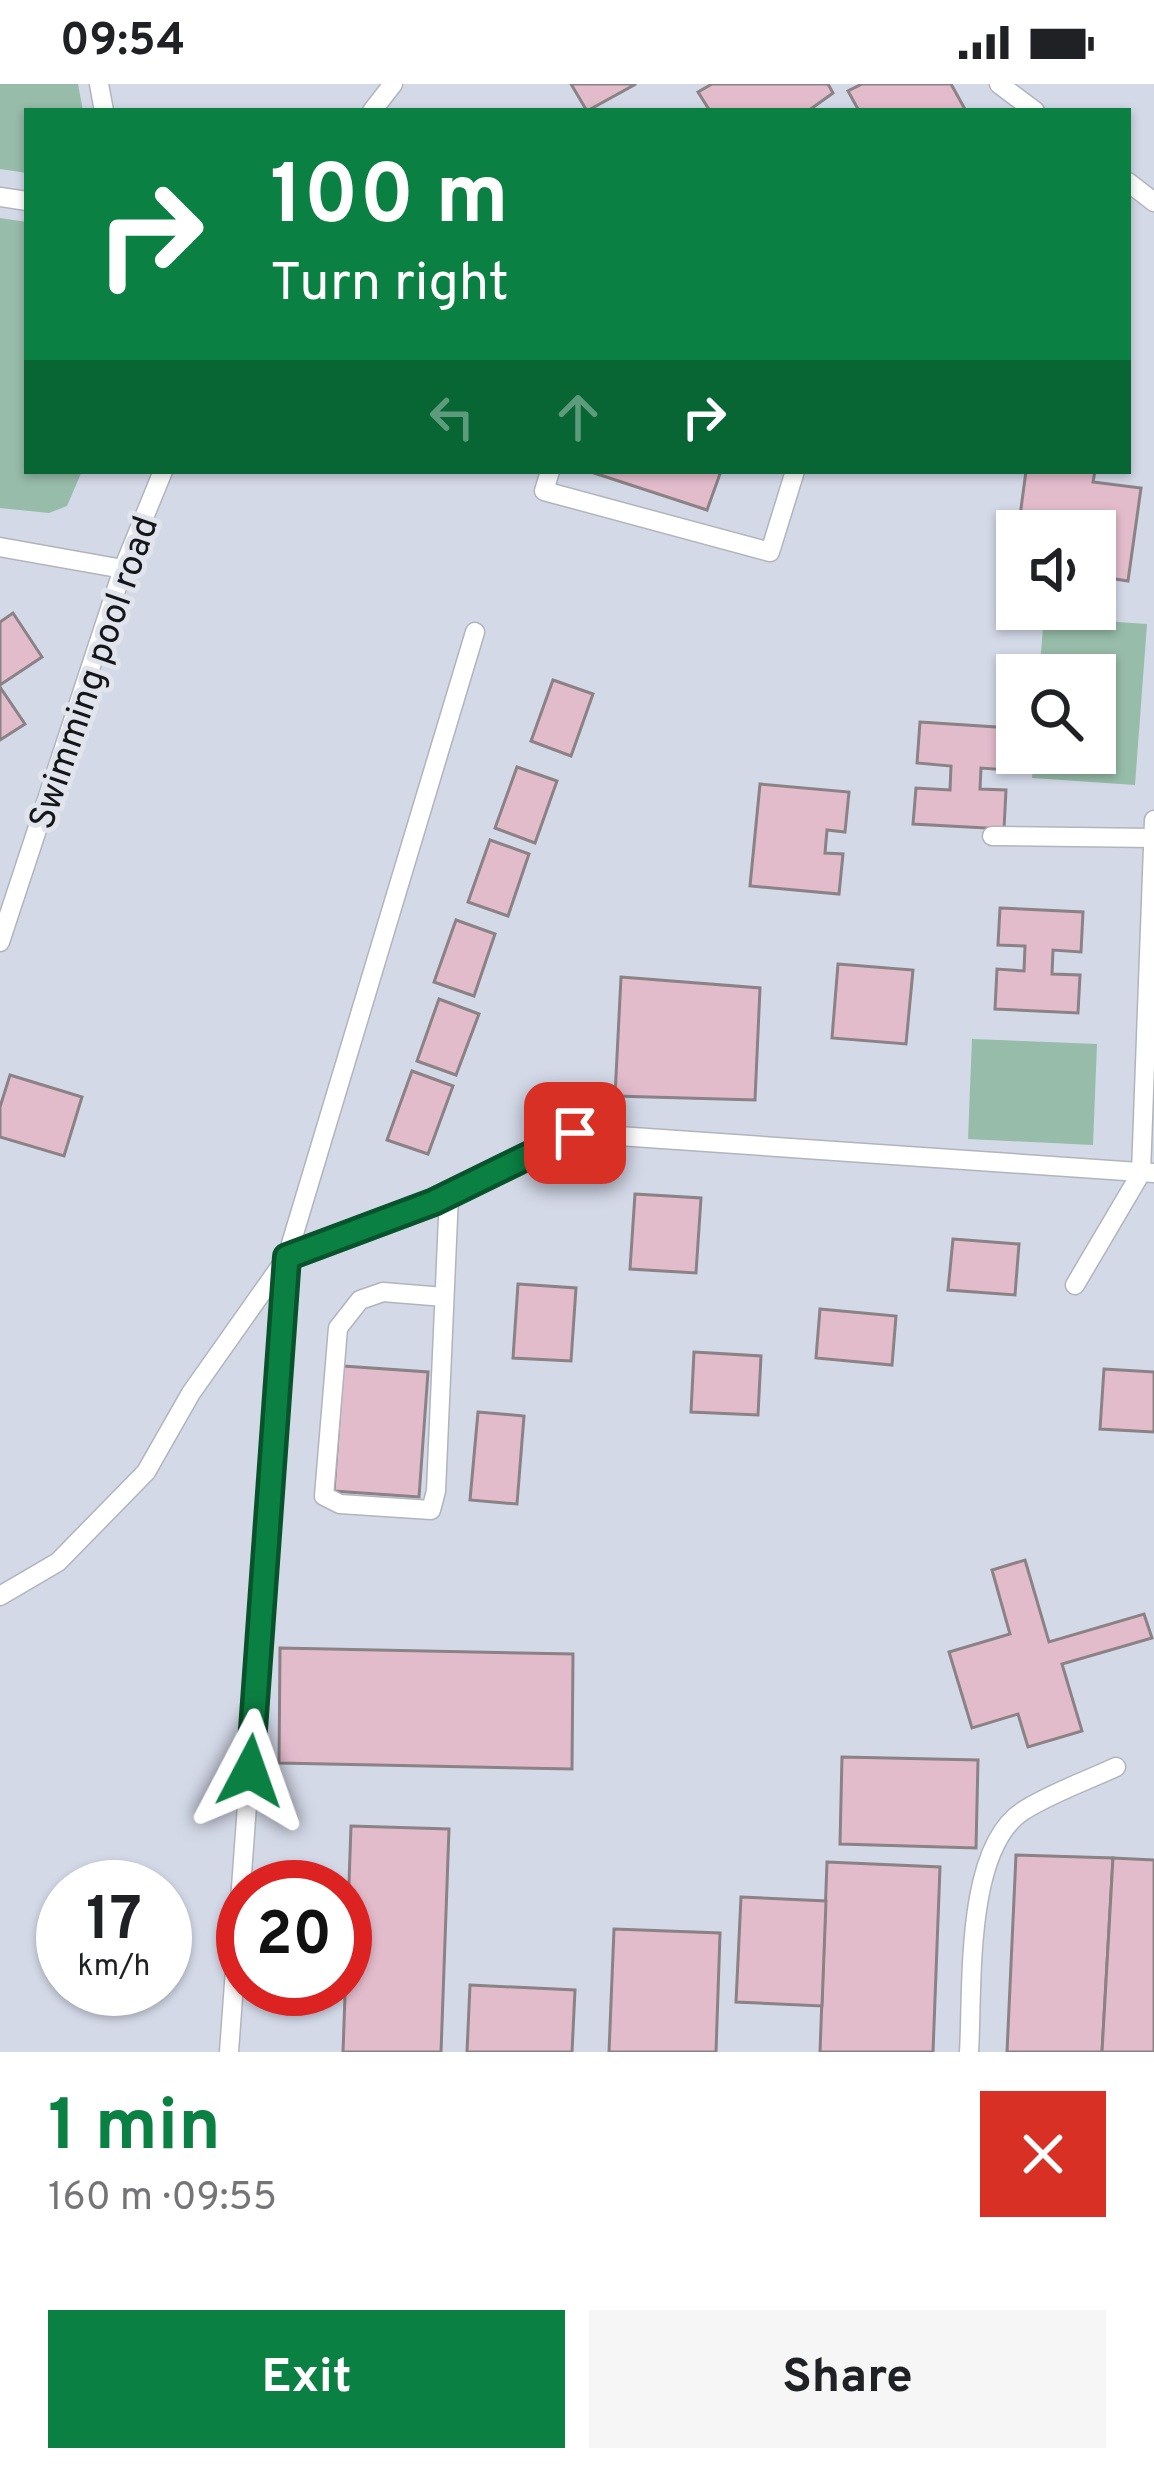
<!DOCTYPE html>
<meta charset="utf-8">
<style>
:root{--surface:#fff;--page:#f6f6f6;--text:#202124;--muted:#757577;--accent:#0b8043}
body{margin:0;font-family:Overpass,sans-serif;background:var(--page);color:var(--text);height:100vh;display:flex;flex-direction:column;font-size:45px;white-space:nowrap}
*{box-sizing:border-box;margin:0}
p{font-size:39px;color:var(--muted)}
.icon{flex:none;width:66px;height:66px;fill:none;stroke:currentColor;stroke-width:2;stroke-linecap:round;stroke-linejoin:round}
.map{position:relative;height:1968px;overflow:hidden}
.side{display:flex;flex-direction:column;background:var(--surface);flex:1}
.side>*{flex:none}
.top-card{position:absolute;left:24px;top:24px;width:1107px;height:366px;border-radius:0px;box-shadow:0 3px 9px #0004;background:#0b8043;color:#fff;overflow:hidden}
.buttons{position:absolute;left:996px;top:426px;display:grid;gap:24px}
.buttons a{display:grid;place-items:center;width:120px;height:120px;border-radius:0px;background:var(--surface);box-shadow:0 3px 9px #0004;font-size:60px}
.speed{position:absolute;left:36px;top:1776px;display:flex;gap:24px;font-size:60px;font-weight:700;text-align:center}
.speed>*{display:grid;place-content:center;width:156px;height:156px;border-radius:50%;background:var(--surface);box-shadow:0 3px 9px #0004;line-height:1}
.speed small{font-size:30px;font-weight:400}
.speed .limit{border:18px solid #d22;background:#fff;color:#111}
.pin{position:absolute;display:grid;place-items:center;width:102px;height:102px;color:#fff;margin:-51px;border-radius:24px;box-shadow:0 6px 18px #0006}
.me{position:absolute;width:132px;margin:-66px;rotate:4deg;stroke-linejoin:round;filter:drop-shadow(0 0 9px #0008)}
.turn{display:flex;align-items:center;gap:42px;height:252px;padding:0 48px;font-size:54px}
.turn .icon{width:156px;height:156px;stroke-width:2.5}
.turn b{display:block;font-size:84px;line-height:102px}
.lanes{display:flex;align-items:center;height:114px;padding:0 48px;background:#0003;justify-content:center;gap:60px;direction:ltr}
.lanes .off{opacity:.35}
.round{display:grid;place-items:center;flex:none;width:126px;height:126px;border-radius:0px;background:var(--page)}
.summary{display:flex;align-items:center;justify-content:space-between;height:204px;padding:0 48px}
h1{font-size:72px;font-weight:700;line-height:90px;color:var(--accent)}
.primary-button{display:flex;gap:24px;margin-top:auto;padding:24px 48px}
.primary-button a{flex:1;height:138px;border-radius:0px;background:var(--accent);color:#fff;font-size:48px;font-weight:700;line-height:138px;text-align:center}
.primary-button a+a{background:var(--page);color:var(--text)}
.status{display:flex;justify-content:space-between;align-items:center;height:84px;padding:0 60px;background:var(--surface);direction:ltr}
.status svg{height:33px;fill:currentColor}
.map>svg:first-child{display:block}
</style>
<div class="status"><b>09:54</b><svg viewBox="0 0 49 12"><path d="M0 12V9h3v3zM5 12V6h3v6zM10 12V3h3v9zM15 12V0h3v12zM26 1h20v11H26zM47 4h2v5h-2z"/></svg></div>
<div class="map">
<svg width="1154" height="1968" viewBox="0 0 1154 1968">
<rect width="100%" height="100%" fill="#e1e4ec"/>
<path fill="#d4d9e8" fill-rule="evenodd" d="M0,0H1154V1968H0ZM27,27H1128V387H27ZM1017,447H1095V525H1017ZM1017,591H1095V669H1017ZM63,1803H165V1905H63ZM243,1803H345V1905H243Z"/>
<g fill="#97bca9">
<polygon points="0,0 78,0 83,27 27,27 27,89 0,85"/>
<polygon points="0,134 27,138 27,387 82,387 67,422 49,429 0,424"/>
<polygon points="1044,533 1147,540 1135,701 1032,694 1034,669 1095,669 1095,591 1039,591"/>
<polygon points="972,955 1097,960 1093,1061 968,1055"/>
</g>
<g fill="#e3bccc" stroke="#8a8285" stroke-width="3">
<polygon points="571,0 636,0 587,27"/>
<polygon points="712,0 828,0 833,9 808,27 710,27 698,8"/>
<polygon points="862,0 951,0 966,27 859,27 848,7"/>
<polygon points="588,387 721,387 707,426"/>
<polygon points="1026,387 1095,387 1093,398 1141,404 1128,497 1095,492 1095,447 1018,447"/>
<polygon points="13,529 42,573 0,601 0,538"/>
<polygon points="553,596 593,610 571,672 531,657"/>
<polygon points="0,603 25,640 0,656"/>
<polygon points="920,638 1011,644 1008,686 981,684 980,705 1006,706 1004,745 913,740 916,704 950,706 951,682 917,679"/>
<polygon points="517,683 557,697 535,759 495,744"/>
<polygon points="760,700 849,708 845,748 827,746 825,769 843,770 839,810 750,802"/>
<polygon points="490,756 529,770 508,832 468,818"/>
<polygon points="1000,824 1083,828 1081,868 1053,866 1052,890 1080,891 1078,929 995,925 997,885 1024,887 1025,862 998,861"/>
<polygon points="456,836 495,850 474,912 434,898"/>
<polygon points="838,880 913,886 906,960 832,954"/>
<polygon points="621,893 760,904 755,1016 615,1012"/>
<polygon points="439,915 479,930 456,991 417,977"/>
<polygon points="412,987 453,1002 428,1070 387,1056"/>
<polygon points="10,991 82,1013 64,1072 0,1053 0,1023"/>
<polygon points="635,1110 701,1114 696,1189 630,1185"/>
<polygon points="953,1155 1019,1160 1015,1211 948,1206"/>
<polygon points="518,1200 576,1204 571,1277 513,1274"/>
<polygon points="820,1225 896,1232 892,1281 816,1274"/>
<polygon points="694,1268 761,1272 758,1331 691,1328"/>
<polygon points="343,1282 428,1288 419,1413 334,1407"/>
<polygon points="1104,1285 1154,1288 1154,1348 1100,1345"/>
<polygon points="478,1328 524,1332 517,1420 470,1416"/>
<polygon points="1025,1476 1049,1558 1144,1530 1152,1554 1062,1580 1082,1647 1028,1663 1018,1630 972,1644 949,1568 1010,1550 992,1486"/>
<polygon points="280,1564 573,1570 572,1685 279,1679"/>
<polygon points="842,1673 978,1676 976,1764 840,1760"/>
<polygon points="351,1742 449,1745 441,1968 343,1968"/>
<polygon points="1016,1771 1113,1774 1102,1968 1007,1968"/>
<polygon points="1113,1774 1154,1776 1154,1968 1102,1968"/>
<polygon points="827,1778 940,1783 933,1968 820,1968"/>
<polygon points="741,1813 826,1817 822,1922 736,1918"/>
<polygon points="614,1845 720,1849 716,1968 609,1968"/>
<polygon points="470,1901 575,1906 572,1968 467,1968"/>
</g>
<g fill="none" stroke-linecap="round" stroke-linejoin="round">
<defs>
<g id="lane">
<polyline points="99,0 104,27"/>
<polyline points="999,0 1035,27"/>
<polyline points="372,27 393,0"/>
<polyline points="1128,98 1154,118"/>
<polyline points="0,113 27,117"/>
<polyline points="550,387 544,407 770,468 795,387"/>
<polyline points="0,463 123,485"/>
<polyline points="992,752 1152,754"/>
<polyline points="0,858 123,485 163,387"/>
<polyline points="1075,1201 1141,1089 1154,736"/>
<polyline points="444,1213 383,1208 360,1216 338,1244 324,1412 340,1420 431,1426 436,1407 449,1111"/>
<polyline points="0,1512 58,1478 146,1388 191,1309 287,1173 433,1119 575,1049 1154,1089"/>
<polyline points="229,1968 287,1173 475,548"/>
<path d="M969,1968C973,1905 964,1765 1023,1727C1051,1709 1086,1697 1116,1683"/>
</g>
</defs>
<use href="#lane" stroke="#b1b4bc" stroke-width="21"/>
<use href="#lane" stroke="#fff" stroke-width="18"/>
</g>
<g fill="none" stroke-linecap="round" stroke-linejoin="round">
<defs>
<polyline id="route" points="250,1687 287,1173 434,1118 575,1049"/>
</defs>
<use href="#route" stroke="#07532c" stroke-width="30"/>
<use href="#route" stroke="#0b8043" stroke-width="21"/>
</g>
<g text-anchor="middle" stroke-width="10" stroke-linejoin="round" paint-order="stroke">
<g font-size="36" fill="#151619" stroke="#e1e4ec">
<text transform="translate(92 588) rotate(-71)" y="13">Swimming pool road</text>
</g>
</g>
</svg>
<div class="buttons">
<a><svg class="icon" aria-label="sound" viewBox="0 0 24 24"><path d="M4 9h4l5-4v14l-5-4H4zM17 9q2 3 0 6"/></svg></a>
<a><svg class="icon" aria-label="search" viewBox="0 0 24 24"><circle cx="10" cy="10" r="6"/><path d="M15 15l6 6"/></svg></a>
</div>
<div class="speed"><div>17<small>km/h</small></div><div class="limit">20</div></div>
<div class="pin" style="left:575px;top:1049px;background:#d93025"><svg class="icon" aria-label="arrive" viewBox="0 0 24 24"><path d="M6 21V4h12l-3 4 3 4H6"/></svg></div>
<svg class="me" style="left:250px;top:1687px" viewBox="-20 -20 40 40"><path d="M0-17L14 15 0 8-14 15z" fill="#0b8043" stroke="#fff" stroke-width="4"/></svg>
<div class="top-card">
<div class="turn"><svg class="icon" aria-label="right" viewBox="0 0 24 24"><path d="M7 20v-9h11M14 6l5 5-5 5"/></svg><div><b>100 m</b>Turn right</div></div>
<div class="lanes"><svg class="icon off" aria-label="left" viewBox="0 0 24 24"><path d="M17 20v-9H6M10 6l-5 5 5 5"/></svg><svg class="icon off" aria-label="ahead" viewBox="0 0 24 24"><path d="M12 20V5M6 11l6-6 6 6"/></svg><svg class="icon" aria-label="right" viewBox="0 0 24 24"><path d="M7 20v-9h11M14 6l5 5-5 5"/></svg></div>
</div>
</div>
<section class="side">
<div class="summary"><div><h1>1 min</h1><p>160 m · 09:55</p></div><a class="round" style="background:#d93025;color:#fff"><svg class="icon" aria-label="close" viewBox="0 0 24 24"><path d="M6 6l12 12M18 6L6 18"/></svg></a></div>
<div class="primary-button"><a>Exit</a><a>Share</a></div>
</section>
